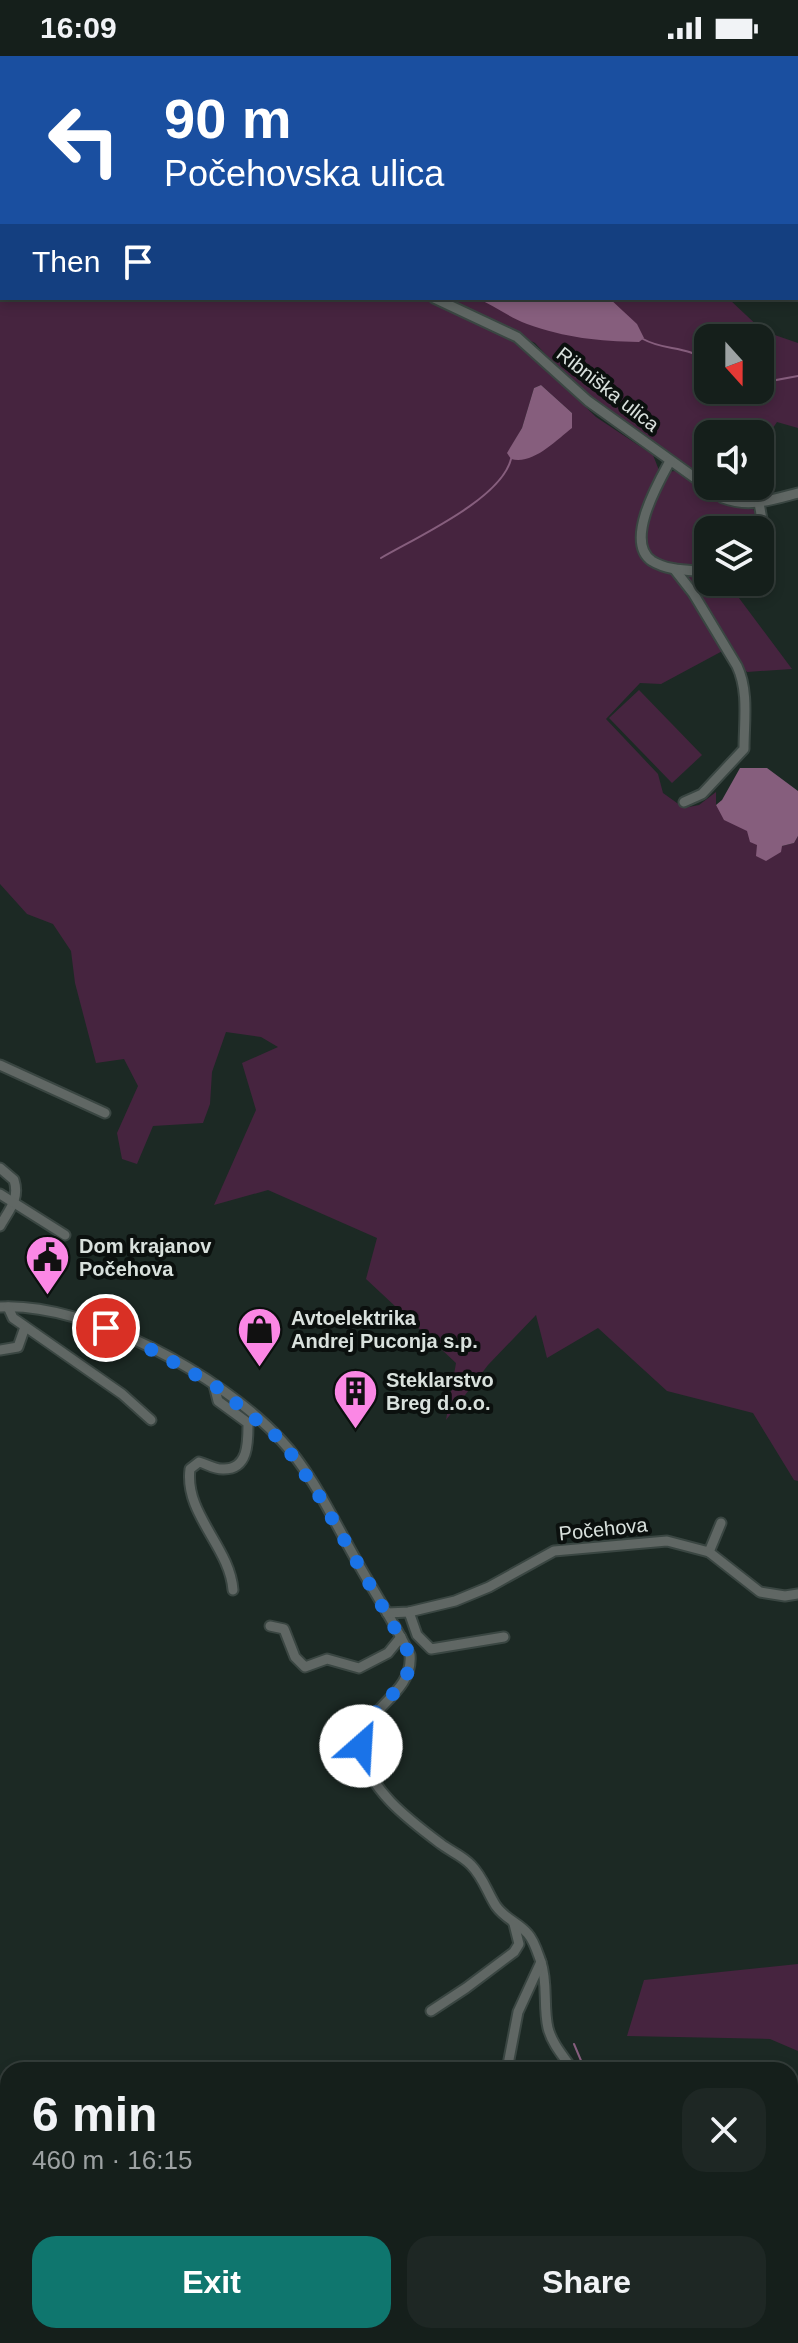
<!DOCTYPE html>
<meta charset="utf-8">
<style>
:root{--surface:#151f1b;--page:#1e2724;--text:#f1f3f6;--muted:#9da2a3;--line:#343d3a;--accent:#0f766e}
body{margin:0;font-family:Arial,sans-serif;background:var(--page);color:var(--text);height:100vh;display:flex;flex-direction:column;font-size:30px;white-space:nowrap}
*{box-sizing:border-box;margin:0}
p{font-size:26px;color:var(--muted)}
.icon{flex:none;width:44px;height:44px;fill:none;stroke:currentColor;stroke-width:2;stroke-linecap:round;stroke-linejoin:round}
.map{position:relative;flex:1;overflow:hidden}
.details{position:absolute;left:0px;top:2006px;width:798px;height:282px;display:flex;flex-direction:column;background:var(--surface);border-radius:24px 24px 0 0;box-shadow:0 4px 12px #0003,0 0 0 2px var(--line)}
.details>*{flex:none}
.top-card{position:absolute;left:0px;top:0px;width:798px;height:244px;box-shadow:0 4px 12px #0003,0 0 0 2px var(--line);background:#1a4fa0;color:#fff;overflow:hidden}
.needle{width:52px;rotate:159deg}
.controls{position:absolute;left:694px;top:268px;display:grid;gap:16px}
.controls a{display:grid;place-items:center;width:80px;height:80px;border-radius:16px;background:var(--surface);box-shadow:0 4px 12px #0003,0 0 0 2px var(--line);font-size:40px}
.pin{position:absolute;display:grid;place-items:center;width:68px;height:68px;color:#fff;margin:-34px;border:4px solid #fff;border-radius:50%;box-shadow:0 2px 8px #0007}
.me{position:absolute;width:88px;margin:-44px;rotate:26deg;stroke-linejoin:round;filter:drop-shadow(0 0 6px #0008)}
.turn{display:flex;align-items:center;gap:28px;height:168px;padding:0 32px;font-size:36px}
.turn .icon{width:104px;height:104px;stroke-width:2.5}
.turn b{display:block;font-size:56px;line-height:68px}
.then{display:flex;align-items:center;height:76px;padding:0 32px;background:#0003;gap:16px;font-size:30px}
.round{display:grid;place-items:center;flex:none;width:84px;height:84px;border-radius:24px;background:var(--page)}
.overview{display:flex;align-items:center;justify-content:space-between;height:136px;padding:0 32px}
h1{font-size:48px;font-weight:700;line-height:60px}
.button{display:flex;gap:16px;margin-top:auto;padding:16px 32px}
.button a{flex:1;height:92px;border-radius:24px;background:var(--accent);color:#fff;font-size:32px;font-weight:700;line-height:92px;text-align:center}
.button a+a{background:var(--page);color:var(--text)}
.status{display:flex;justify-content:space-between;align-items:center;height:56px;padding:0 40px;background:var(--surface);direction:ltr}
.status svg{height:22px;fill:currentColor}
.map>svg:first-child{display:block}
</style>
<div class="status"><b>16:09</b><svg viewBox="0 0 49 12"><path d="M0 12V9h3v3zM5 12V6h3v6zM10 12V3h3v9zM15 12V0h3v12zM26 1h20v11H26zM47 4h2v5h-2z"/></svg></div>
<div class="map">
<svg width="798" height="2287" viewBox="0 0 798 2287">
<rect width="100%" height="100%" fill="#1c2924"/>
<g fill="#46243f" fill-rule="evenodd">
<path d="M0,42L2,242H427L448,254L516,284L596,361L653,399L660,417L675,415L729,450L753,453L759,465V474H708V526H727L792,613L747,616L728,592L661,628L640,627L606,663L658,718L663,737L684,752L699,749L716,736V749L782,790L794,787L798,780V1425L794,1424L753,1357L667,1335L598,1272L547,1302L536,1259L488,1309L446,1364L456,1307L366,1223L377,1182L268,1134L214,1149L256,1054L242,1007L278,991L261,981L226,976L212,1016L210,1048L203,1067L153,1070L137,1108L122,1103L117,1077L138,1030L124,1003L96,1007L75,927L71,895L53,868L27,858L0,828ZM541,329L572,357L508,397L522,372L534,332Z"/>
<path d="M442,242H710L730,244L763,275L798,287V372L777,366L760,391V378H708V424L572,327L535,287ZM708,282H760V334H708Z"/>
<polygon points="639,634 702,699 672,727 609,662"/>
<polygon points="798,1908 798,1995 770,1983 627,1980 644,1924"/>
</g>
<g fill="#865e7d">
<path d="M476,242H609L637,268L644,282L639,286C598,285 566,282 527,268C508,261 494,249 476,242Z"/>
<path d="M541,329L572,357V372C555,385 533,409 511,403L507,397L522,372L534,332Z"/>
<polygon points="740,712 767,712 798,735 798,780 794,787 782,790 781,796 766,805 756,800 757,789 750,786 747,775 724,764 716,749 722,744"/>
</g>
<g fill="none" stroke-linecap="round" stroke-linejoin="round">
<g stroke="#865e7d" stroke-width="2">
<path d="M643,283C666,296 687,288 708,307"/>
<polyline points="760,327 798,320"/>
<path d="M381,502C417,481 501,443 511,403"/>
<polyline points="574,1988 585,2014"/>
<polyline points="764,2280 776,2287"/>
<polyline points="570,2287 574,2280"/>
</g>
<defs>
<g id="street">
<polyline points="217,0 218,2"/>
<polyline points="777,0 779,2"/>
<polyline points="796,15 798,17"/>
<path d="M434,242L517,281L588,345L723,442C749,452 771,444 798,437"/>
<path d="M670,405C658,427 624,486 652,505C668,515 690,514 708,516"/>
<polyline points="759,447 764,475 760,490"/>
<path d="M675,514L693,537L737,610C749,635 744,666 744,693L702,738L684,746"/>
<polyline points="0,1009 105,1057"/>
<path d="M0,1112L14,1124C20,1143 9,1154 0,1170"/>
<polyline points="0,1138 65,1179"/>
<path d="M0,1251C88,1246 222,1320 281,1384C314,1419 335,1468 359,1509C376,1539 395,1568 410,1599C414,1640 356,1656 361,1692C367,1733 409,1764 441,1788C450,1795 463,1800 471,1809C483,1821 487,1836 496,1850C505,1863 519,1867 528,1878C534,1884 538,1898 541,1906C548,1927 543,1951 548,1972C552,1988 564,2001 573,2014"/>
<polyline points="8,1251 13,1262 122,1338 151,1364"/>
<polyline points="0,1294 18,1291 25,1271"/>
<path d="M214,1329L218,1345L248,1367C248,1385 249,1413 224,1413C215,1414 207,1408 199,1406L190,1413C184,1458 230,1491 233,1534"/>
<polyline points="709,1496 721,1467"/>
<polyline points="409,1556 417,1579 431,1593 504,1581"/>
<polyline points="387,1557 409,1556 455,1545 489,1531 554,1495 667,1485 709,1496 760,1536 785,1540 798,1538"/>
<polyline points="270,1570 284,1573 295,1601 305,1611 327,1603 359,1612 388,1597 401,1581"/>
<polyline points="431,1955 466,1932 514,1896 519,1888 514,1868"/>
<polyline points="507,2014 518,1956 541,1906"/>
<polyline points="790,2035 794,2037"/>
<polyline points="664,2280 675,2287"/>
<polyline points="555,2287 559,2280"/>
<polyline points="617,2287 619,2280"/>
</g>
</defs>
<use href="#street" stroke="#3a4642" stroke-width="13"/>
<use href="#street" stroke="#606764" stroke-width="9"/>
</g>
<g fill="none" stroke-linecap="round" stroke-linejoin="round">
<path stroke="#1a73e8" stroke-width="14" stroke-dasharray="0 25.2" d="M106,1272L127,1280L214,1329L282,1385L314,1431L410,1599C414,1638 358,1653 361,1690"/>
</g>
<defs>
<symbol id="civic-pin" viewBox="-11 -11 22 30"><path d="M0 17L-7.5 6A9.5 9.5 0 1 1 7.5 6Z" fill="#fb87e5" stroke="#0b100e"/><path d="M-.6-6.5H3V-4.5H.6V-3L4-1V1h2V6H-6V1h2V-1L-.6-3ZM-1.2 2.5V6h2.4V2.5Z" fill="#111"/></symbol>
<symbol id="shop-pin" viewBox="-11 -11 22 30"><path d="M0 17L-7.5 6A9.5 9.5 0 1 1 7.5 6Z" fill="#fb87e5" stroke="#0b100e"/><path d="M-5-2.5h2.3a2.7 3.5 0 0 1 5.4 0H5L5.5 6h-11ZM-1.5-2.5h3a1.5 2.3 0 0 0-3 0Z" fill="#111"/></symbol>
<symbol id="building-pin" viewBox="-11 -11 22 30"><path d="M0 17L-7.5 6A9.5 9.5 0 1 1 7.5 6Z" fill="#fb87e5" stroke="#0b100e"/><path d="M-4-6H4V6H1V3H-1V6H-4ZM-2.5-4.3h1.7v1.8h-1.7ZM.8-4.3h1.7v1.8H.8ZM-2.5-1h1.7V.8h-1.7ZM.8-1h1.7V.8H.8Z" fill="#111"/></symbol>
</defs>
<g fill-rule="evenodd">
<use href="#civic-pin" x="22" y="1176" width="51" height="69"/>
<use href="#shop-pin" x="234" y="1248" width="51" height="69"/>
<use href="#building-pin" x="330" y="1310" width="51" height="69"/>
</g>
<g text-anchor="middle" stroke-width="8" stroke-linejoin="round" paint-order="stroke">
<g font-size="20" fill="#d9e1dd" stroke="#0b100e">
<text transform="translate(608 333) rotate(38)" y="7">Ribniška ulica</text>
<text transform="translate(603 1473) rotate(-6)" y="7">Počehova</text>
</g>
<g font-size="20" font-weight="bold" fill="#d9e1dd" stroke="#0b100e" text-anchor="start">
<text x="79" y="1197">Dom krajanov<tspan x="79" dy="23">Počehova</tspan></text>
<text x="291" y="1269">Avtoelektrika<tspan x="291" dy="23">Andrej Puconja s.p.</tspan></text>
<text x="386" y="1331">Steklarstvo<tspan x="386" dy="23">Breg d.o.o.</tspan></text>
</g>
</g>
</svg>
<div class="controls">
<a><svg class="needle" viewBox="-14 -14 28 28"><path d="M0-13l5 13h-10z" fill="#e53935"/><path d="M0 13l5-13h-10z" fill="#9da2a3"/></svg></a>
<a><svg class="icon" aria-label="sound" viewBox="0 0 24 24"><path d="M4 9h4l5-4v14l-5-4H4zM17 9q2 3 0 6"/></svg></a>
<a><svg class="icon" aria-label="layers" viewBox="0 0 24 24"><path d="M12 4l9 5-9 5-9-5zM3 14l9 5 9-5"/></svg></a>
</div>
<div class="pin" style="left:106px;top:1272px;background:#d93025"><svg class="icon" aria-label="arrive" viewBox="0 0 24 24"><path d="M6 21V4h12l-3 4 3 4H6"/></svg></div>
<svg class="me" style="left:361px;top:1690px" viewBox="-20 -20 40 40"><circle r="19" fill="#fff"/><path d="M0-13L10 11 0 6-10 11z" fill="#1a73e8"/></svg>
<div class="top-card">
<div class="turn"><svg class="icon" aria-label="left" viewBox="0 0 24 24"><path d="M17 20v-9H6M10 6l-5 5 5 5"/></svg><div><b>90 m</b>Počehovska ulica</div></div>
<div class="then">Then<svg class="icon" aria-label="arrive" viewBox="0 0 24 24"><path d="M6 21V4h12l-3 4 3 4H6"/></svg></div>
</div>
<section class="details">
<div class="overview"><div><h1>6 min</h1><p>460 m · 16:15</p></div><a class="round"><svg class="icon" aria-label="close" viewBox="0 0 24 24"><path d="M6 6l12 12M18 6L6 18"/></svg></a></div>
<div class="button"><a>Exit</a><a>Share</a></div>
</section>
</div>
